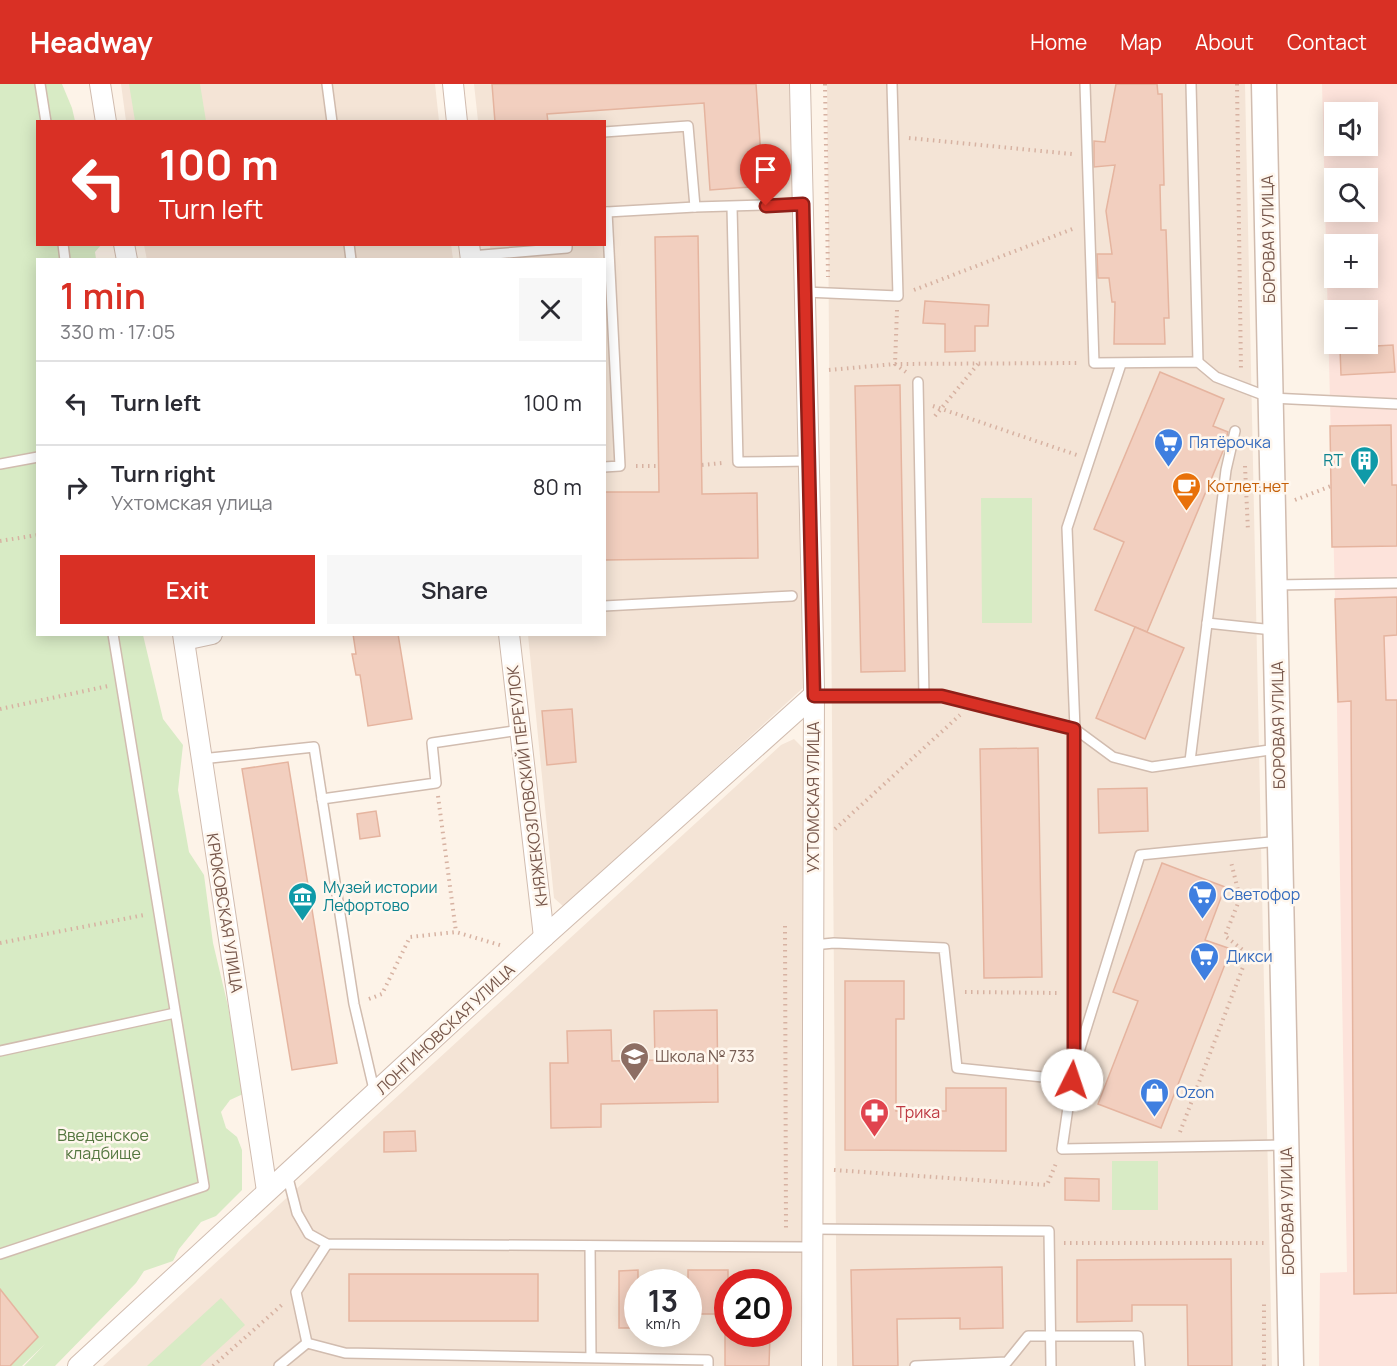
<!DOCTYPE html>
<meta charset="utf-8">
<style>
:root{--surface:#fff;--page:#f7f7f7;--text:#2b2b33;--muted:#7c7c81;--line:#e1e1e2;--accent:#d93025}
body{margin:0;font-family:Manrope,sans-serif;background:var(--page);color:var(--text);height:100vh;display:flex;flex-direction:column;font-size:22px;white-space:nowrap}
*{box-sizing:border-box;margin:0}
p{font-size:20px;color:var(--muted)}
.icon{flex:none;width:33px;height:33px;fill:none;stroke:currentColor;stroke-width:2;stroke-linecap:round;stroke-linejoin:round}
.map{position:relative;flex:1;overflow:hidden}
.panel{position:absolute;left:36px;top:174px;width:570px;height:378px;display:flex;flex-direction:column;background:var(--surface);border-radius:0px;box-shadow:0 3px 15px #0003}
.panel>*{flex:none}
.top-card{position:absolute;left:36px;top:36px;width:570px;height:126px;border-radius:0px;box-shadow:0 3px 15px #0003;background:#d93025;color:#fff;overflow:hidden}
.tools{position:absolute;left:1324px;top:18px;display:grid;gap:12px}
.tools a{display:grid;place-items:center;width:54px;height:54px;border-radius:0px;background:var(--surface);box-shadow:0 3px 15px #0003;font-size:30px}
.speed{position:absolute;left:624px;top:1185px;display:flex;gap:12px;font-size:30px;font-weight:700;text-align:center}
.speed>*{display:grid;place-content:center;width:78px;height:78px;border-radius:50%;background:var(--surface);box-shadow:0 3px 15px #0003;line-height:1}
.speed small{font-size:15px;font-weight:400}
.speed .limit{border:9px solid #d22;background:#fff;color:#111}
.pin{position:absolute;display:grid;place-items:center;width:51px;height:51px;color:#fff;margin:-62px -26px;border-radius:50% 50% 50% 0;rotate:-45deg;box-shadow:0 0 6px #0007}
.pin .icon{rotate:45deg}
.me{position:absolute;width:66px;margin:-33px;rotate:4deg;stroke-linejoin:round;filter:drop-shadow(0 0 4px #0008)}
.turn{display:flex;align-items:center;gap:21px;height:126px;padding:0 24px;font-size:27px}
.turn .icon{width:78px;height:78px;stroke-width:2.5}
.turn b{display:block;font-size:42px;line-height:51px}
.round{display:grid;place-items:center;flex:none;width:63px;height:63px;border-radius:0px;background:var(--page)}
.headline{display:flex;align-items:center;justify-content:space-between;height:102px;padding:0 24px}
h1{font-size:36px;font-weight:600;line-height:45px;color:var(--accent)}
.primary-button{display:flex;gap:12px;margin-top:auto;padding:12px 24px}
.primary-button a{flex:1;height:69px;border-radius:0px;background:var(--accent);color:#fff;font-size:24px;font-weight:600;line-height:69px;text-align:center}
.primary-button a+a{background:var(--page);color:var(--text)}
ul{padding:0;list-style:none}
li{display:flex;align-items:center;gap:18px;height:84px;padding:0 24px;border-top:2px solid var(--line)}
li div{flex:1}
li b{display:block;font-size:22px}
li em{font-style:normal}
header{display:flex;align-items:center;gap:36px;box-sizing:border-box;height:84px;padding:0 30px;background:var(--accent);color:#fff}
header strong{font-size:28px}
nav{display:flex;gap:33px;margin-inline-start:auto;font-size:21px}
.map>svg:first-child{display:block}
</style>
<header>
<strong>Headway</strong>
<nav><a>Home</a><a>Map</a><a>About</a><a>Contact</a></nav>
</header>
<div class="map">
<svg width="1397" height="1282" viewBox="0 0 1397 1282">
<rect width="100%" height="100%" fill="#fdf3e8"/>
<g fill="#f4e4d6" fill-rule="evenodd">
<polygon points="121,0 435,0 439,37 126,37"/>
<polygon points="474,0 792,0 804,603 564,823 554,814 528,551 604,550 604,176 491,175 490,161 604,160 604,38 478,37"/>
<polygon points="827,0 1245,0 1272,1282 837,1282"/>
<polygon points="451,160 453,175 147,176 144,161"/>
<path d="M794,655L803,664L802,1282H103L781,661ZM638,1198H688V1250H638ZM728,1198H778V1250H728Z"/>
</g>
<path fill="#fde3db" fill-rule="evenodd" d="M1322,0H1397V1282H1319L1320,1189L1347,1188L1335,515ZM1335,28H1368V62H1335ZM1335,94H1368V128H1335ZM1335,160H1368V194H1335ZM1335,226H1368V260H1335Z"/>
<g fill="#d8ebc5">
<polygon points="0,0 62,0 72,24 75,37 38,38 38,160 101,161 95,168 96,175 38,176 38,550 143,551 163,635 183,661 178,706 189,768 204,791 213,859 228,922 243,1010 230,1016 221,1028 226,1044 237,1053 242,1066 242,1106 216,1132 201,1138 179,1165 173,1177 144,1187 136,1199 55,1282 24,1282 45,1260 22,1282 0,1282"/>
<polygon points="129,0 200,0 206,37 135,37"/>
<polygon points="981,414 1032,414 1032,539 982,539"/>
<rect x="1112" y="1077" width="46" height="49"/>
<polygon points="221,1214 245,1241 200,1282 147,1282"/>
</g>
<g fill="#f2cfbf" stroke="#e5b49f" stroke-width="1.5">
<polygon points="492,0 756,0 763,102 710,106 704,19 547,30 548,38 495,38"/>
<polygon points="1116,0 1157,0 1158,10 1162,10 1164,101 1160,101 1161,146 1166,146 1169,234 1164,234 1165,260 1114,260 1115,218 1112,218 1109,194 1098,194 1097,170 1112,170 1106,127 1115,81 1094,83 1094,57 1105,58"/>
<polygon points="698,152 702,410 757,409 758,474 604,476 604,408 659,408 655,153"/>
<polygon points="925,217 989,221 988,242 975,242 975,267 945,268 945,240 923,239"/>
<polygon points="1393,261 1395,288 1341,291 1340,264"/>
<polygon points="1160,288 1224,315 1213,342 1228,348 1223,367 1147,548 1095,526 1124,458 1094,445"/>
<polygon points="900,301 905,587 861,588 855,302"/>
<polygon points="1391,341 1392,401 1397,401 1397,462 1332,463 1330,342"/>
<polygon points="1397,513 1397,551 1384,552 1386,616 1397,616 1397,1209 1354,1210 1351,617 1338,618 1335,515"/>
<polygon points="1135,543 1184,564 1145,655 1096,634"/>
<polygon points="353,550 398,550 412,635 368,642 360,591 356,591 352,570 356,570"/>
<polygon points="572,625 576,678 547,681 542,627"/>
<polygon points="1038,664 1042,893 984,894 980,665"/>
<polygon points="288,678 337,979 292,986 242,685"/>
<polygon points="1147,704 1148,747 1099,749 1098,705"/>
<polygon points="376,727 380,752 360,755 357,730"/>
<polygon points="1162,779 1225,803 1205,856 1231,865 1161,1044 1098,1020 1138,917 1113,908"/>
<polygon points="845,897 904,897 904,935 896,935 896,1027 946,1027 946,1004 1006,1004 1006,1067 845,1066"/>
<polygon points="717,926 718,1018 601,1020 601,1043 551,1044 550,979 568,979 567,947 611,946 612,977 655,976 654,927"/>
<polygon points="415,1047 416,1067 384,1068 384,1048"/>
<polygon points="1065,1094 1099,1095 1099,1117 1065,1116"/>
<polygon points="1231,1175 1232,1282 1188,1282 1187,1221 1132,1221 1132,1237 1077,1238 1077,1176"/>
<polygon points="1002,1183 1003,1244 960,1245 960,1234 897,1235 898,1282 853,1282 851,1186"/>
<polygon points="638,1186 638,1244 619,1244 619,1187"/>
<rect x="688" y="1186" width="40" height="44"/>
<rect x="349" y="1190" width="189" height="47"/>
<polygon points="0,1205 38,1253 10,1282 0,1282"/>
<polygon points="725,1250 770,1250 769,1282 725,1282"/>
</g>
<g fill="none" stroke-linecap="round" stroke-linejoin="round">
<defs>
<g id="service">
<polyline points="40,0 46,38"/>
<polyline points="327,0 332,38"/>
<polyline points="1085,0 1094,279 1198,278 1216,293 1271,314 1397,320"/>
<polyline points="1191,0 1198,278"/>
<polyline points="604,48 688,42 695,123 803,120"/>
<polyline points="732,123 738,378 809,377"/>
<polyline points="604,131 607,128 695,123"/>
<polyline points="63,160 65,176"/>
<polyline points="349,160 351,176"/>
<polyline points="470,172 567,164 567,160"/>
<polyline points="805,208 898,212 892,0"/>
<polyline points="1121,280 1067,444 1075,645 1074,982 1062,1065 1286,1061"/>
<polyline points="918,298 924,612"/>
<polyline points="0,380 38,373"/>
<polyline points="604,383 620,382 607,128"/>
<polyline points="1275,501 1397,499"/>
<polyline points="604,522 792,512"/>
<polyline points="1207,539 1273,546"/>
<polyline points="814,611 942,612 1075,645 1113,673 1152,683 1276,665"/>
<polyline points="201,675 314,663 354,920 375,1010"/>
<polyline points="1190,677 1226,386 1235,347"/>
<polyline points="322,715 436,699 432,659 520,646"/>
<polyline points="813,861 834,859 944,864 957,984 1072,996"/>
<polyline points="0,967 175,929"/>
<polyline points="1078,971 1140,771 1279,757"/>
<polyline points="287,1090 297,1129 309,1150 327,1160 812,1163"/>
<polyline points="812,1145 1049,1147 1051,1282"/>
<polyline points="327,1160 296,1208 307,1259 345,1269 708,1276 708,1282"/>
<polyline points="590,1162 591,1273"/>
<polyline points="0,1170 204,1102 113,550"/>
<polyline points="279,1282 307,1259"/>
<polyline points="915,1282 1007,1278 1028,1252 1138,1252 1140,1282"/>
</g>
<g id="minor">
<polyline points="100,0 106,38"/>
<polyline points="453,0 457,38"/>
<polyline points="800,0 814,603 812,1282"/>
<polyline points="124,160 127,176"/>
<polyline points="469,160 471,176"/>
<polyline points="183,550 267,1107"/>
<polyline points="509,550 544,853"/>
<polyline points="184,556 212,550"/>
<polyline points="78,1282 544,853 814,611"/>
</g>
<polyline id="tertiary" points="1264,0 1291,1282"/>
</defs>
<use href="#service" stroke="#d1bcaf" stroke-width="12"/>
<use href="#minor" stroke="#d1bcaf" stroke-width="22"/>
<use href="#tertiary" stroke="#d1bcaf" stroke-width="27"/>
<g stroke="#d7b2a2" stroke-width="4" stroke-dasharray="1.5 4.5" stroke-linecap="butt">
<polyline points="825,0 828,193"/>
<polyline points="1237,0 1241,288"/>
<polyline points="909,54 1072,70"/>
<polyline points="914,206 1075,144"/>
<polyline points="897,226 895,280 906,288"/>
<polyline points="829,286 895,280 1080,279"/>
<polyline points="933,322 1077,371"/>
<polyline points="935,332 978,280"/>
<polyline points="702,381 722,379"/>
<polyline points="636,382 659,382"/>
<polyline points="1245,382 1248,447"/>
<polyline points="1295,416 1331,402"/>
<polyline points="0,457 38,451"/>
<polyline points="0,625 108,602"/>
<polyline points="438,712 456,848"/>
<polyline points="835,745 960,631"/>
<polyline points="785,842 786,1148"/>
<polyline points="0,859 144,831"/>
<polyline points="965,908 1059,909"/>
<polyline points="369,915 382,910 410,853 456,848 503,862"/>
<polyline points="1180,1048 1248,870 1225,852 1240,814 1231,778"/>
<polyline points="834,1086 1047,1101 1057,1077"/>
<polyline points="1064,1159 1264,1159"/>
<polyline points="213,1282 284,1219"/>
<polyline points="1264,1282 1264,1217"/>
</g>
<use href="#service" stroke="#fff" stroke-width="9"/>
<use href="#minor" stroke="#fff" stroke-width="20"/>
<use href="#tertiary" stroke="#fff" stroke-width="24"/>
</g>
<g fill="none" stroke-linecap="round" stroke-linejoin="round">
<defs>
<polyline id="route" points="766,122 803,120 814,612 942,612 1074,645 1074,982 1072,996"/>
</defs>
<use href="#route" stroke="#8d1f18" stroke-width="15"/>
<use href="#route" stroke="#d93025" stroke-width="10"/>
</g>
<defs>
<symbol id="supermarket-pin" viewBox="-11 -11 22 30"><path d="M0 17L-7.5 6A9.5 9.5 0 1 1 7.5 6Z" fill="#3f7fe0" stroke="#fff7ee"/><path d="M-6-5.5h2.5l.6 2H6L4.5 2H-2.5L-4.4-4H-6ZM-1.5 3.2a1.3 1.3 0 1 0 .1 0ZM3 3.2a1.3 1.3 0 1 0 .1 0Z" fill="#fff"/></symbol>
<symbol id="building-pin" viewBox="-11 -11 22 30"><path d="M0 17L-7.5 6A9.5 9.5 0 1 1 7.5 6Z" fill="#0f9aa8" stroke="#fff7ee"/><path d="M-4-6H4V6H1V3H-1V6H-4ZM-2.5-4.3h1.7v1.8h-1.7ZM.8-4.3h1.7v1.8H.8ZM-2.5-1h1.7V.8h-1.7ZM.8-1h1.7V.8H.8Z" fill="#fff"/></symbol>
<symbol id="cafe-pin" viewBox="-11 -11 22 30"><path d="M0 17L-7.5 6A9.5 9.5 0 1 1 7.5 6Z" fill="#e8710a" stroke="#fff7ee"/><path d="M-5.5-4.5H6V0H3Q3 3.5 0 3.5H-2.5Q-5.5 3.5-5.5 0ZM3-3.2v2h1.7v-2ZM-6 4.5H4V6H-6Z" fill="#fff"/></symbol>
<symbol id="museum-pin" viewBox="-11 -11 22 30"><path d="M0 17L-7.5 6A9.5 9.5 0 1 1 7.5 6Z" fill="#0f9aa8" stroke="#fff7ee"/><path d="M0-6L6-3V-2H-6V-3ZM-5-1h2V3h-2ZM-1-1h2V3h-2ZM3-1h2V3H3ZM-6 4H6V6H-6Z" fill="#fff"/></symbol>
<symbol id="school-pin" viewBox="-11 -11 22 30"><path d="M0 17L-7.5 6A9.5 9.5 0 1 1 7.5 6Z" fill="#8d6e63" stroke="#fff7ee"/><path d="M0-5L7-2L0 1L-7-2ZM-4 1L0 2.5L4 1V4Q0 6-4 4Z" fill="#fff"/></symbol>
<symbol id="shop-pin" viewBox="-11 -11 22 30"><path d="M0 17L-7.5 6A9.5 9.5 0 1 1 7.5 6Z" fill="#3f7fe0" stroke="#fff7ee"/><path d="M-5-2.5h2.3a2.7 3.5 0 0 1 5.4 0H5L5.5 6h-11ZM-1.5-2.5h3a1.5 2.3 0 0 0-3 0Z" fill="#fff"/></symbol>
<symbol id="pharmacy-pin" viewBox="-11 -11 22 30"><path d="M0 17L-7.5 6A9.5 9.5 0 1 1 7.5 6Z" fill="#e0444e" stroke="#fff7ee"/><path d="M-2-6h4v4h4v4h-4v4h-4v-4h-4v-4h4Z" fill="#fff"/></symbol>
</defs>
<g fill-rule="evenodd">
<use href="#supermarket-pin" x="1152" y="342" width="33" height="45"/>
<use href="#building-pin" x="1348" y="360" width="33" height="45"/>
<use href="#cafe-pin" x="1170" y="386" width="33" height="45"/>
<use href="#supermarket-pin" x="1186" y="794" width="33" height="45"/>
<use href="#museum-pin" x="286" y="796" width="33" height="45"/>
<use href="#supermarket-pin" x="1188" y="856" width="33" height="45"/>
<use href="#school-pin" x="618" y="956" width="33" height="45"/>
<use href="#shop-pin" x="1138" y="992" width="33" height="45"/>
<use href="#pharmacy-pin" x="858" y="1012" width="33" height="45"/>
</g>
<g text-anchor="middle" stroke-width="5" stroke-linejoin="round" paint-order="stroke">
<g font-size="16" fill="#77574b" stroke="#fff7ee">
<text transform="translate(1268 155) rotate(-91)" y="6">БОРОВАЯ УЛИЦА</text>
<text transform="translate(1278 641) rotate(-91)" y="6">БОРОВАЯ УЛИЦА</text>
<text transform="translate(527 702) rotate(-97)" y="6">КНЯЖЕКОЗЛОВСКИЙ ПЕРЕУЛОК</text>
<text transform="translate(813 713) rotate(-90)" y="6">УХТОМСКАЯ УЛИЦА</text>
<text transform="translate(225 829) rotate(81)" y="6">КРЮКОВСКАЯ УЛИЦА</text>
<text transform="translate(445 945) rotate(-43)" y="6">ЛОНГИНОВСКАЯ УЛИЦА</text>
<text transform="translate(1287 1127) rotate(-91)" y="6">БОРОВАЯ УЛИЦА</text>
</g>
<g font-size="16" fill="#366cbe" stroke="#fff7ee" text-anchor="start">
<text x="1189" y="364">Пятёрочка</text>
<text x="1223" y="816">Светофор</text>
<text x="1226" y="878">Дикси</text>
<text x="1176" y="1014">Ozon</text>
</g>
<g font-size="16" fill="#0d838f" stroke="#fff7ee" text-anchor="end">
<text x="1343" y="382">RT</text>
<text x="323" y="809" text-anchor="start">Музей истории<tspan x="323" dy="18">Лефортово</tspan></text>
</g>
<g font-size="16" fill="#c56008" stroke="#fff7ee" text-anchor="start">
<text x="1207" y="408">Котлет.нет</text>
</g>
<g font-size="16" fill="#785e54" stroke="#fff7ee" text-anchor="start">
<text x="655" y="978">Школа № 733</text>
</g>
<g font-size="16" fill="#be3a42" stroke="#fff7ee" text-anchor="start">
<text x="896" y="1034">Трика</text>
</g>
<g font-size="16" fill="#557740" stroke="#fff7ee">
<text x="103" y="1057">Введенское<tspan x="103" dy="18">кладбище</tspan></text>
</g>
</g>
</svg>
<div class="tools">
<a><svg class="icon" aria-label="sound" viewBox="0 0 24 24"><path d="M4 9h4l5-4v14l-5-4H4zM17 9q2 3 0 6"/></svg></a>
<a><svg class="icon" aria-label="search" viewBox="0 0 24 24"><circle cx="10" cy="10" r="6"/><path d="M15 15l6 6"/></svg></a>
<a>+</a>
<a>−</a>
</div>
<div class="speed"><div>13<small>km/h</small></div><div class="limit">20</div></div>
<div class="pin" style="left:766px;top:122px;background:#d93025"><svg class="icon" aria-label="arrive" viewBox="0 0 24 24"><path d="M6 21V4h12l-3 4 3 4H6"/></svg></div>
<svg class="me" style="left:1072px;top:996px" viewBox="-20 -20 40 40"><circle r="19" fill="#fff"/><path d="M0-13L10 11 0 6-10 11z" fill="#d93025"/></svg>
<div class="top-card">
<div class="turn"><svg class="icon" aria-label="left" viewBox="0 0 24 24"><path d="M17 20v-9H6M10 6l-5 5 5 5"/></svg><div><b>100 m</b>Turn left</div></div>
</div>
<section class="panel">
<div class="headline"><div><h1>1 min</h1><p>330 m · 17:05</p></div><a class="round"><svg class="icon" aria-label="close" viewBox="0 0 24 24"><path d="M6 6l12 12M18 6L6 18"/></svg></a></div>
<ul>
<li><svg class="icon" aria-label="left" viewBox="0 0 24 24"><path d="M17 20v-9H6M10 6l-5 5 5 5"/></svg><div><b>Turn left</b></div><em>100 m</em></li>
<li><svg class="icon" aria-label="right" viewBox="0 0 24 24"><path d="M7 20v-9h11M14 6l5 5-5 5"/></svg><div><b>Turn right</b><p>Ухтомская улица</p></div><em>80 m</em></li>
</ul>
<div class="primary-button"><a>Exit</a><a>Share</a></div>
</section>
</div>
